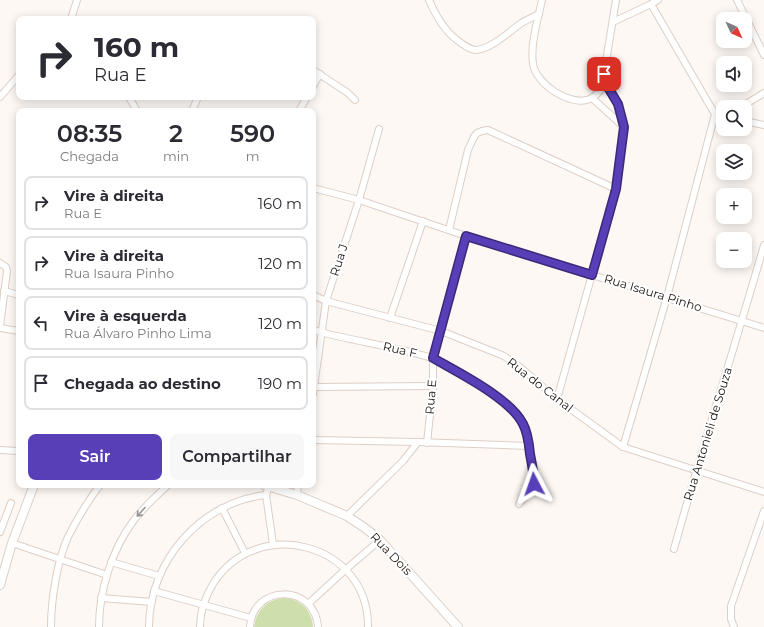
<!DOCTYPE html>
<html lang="pt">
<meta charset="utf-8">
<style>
:root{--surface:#fff;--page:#f7f7f7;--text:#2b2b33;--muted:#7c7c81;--line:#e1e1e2;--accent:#593fb7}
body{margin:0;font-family:Montserrat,sans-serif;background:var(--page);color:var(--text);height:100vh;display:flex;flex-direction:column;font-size:15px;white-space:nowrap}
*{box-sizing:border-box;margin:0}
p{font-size:13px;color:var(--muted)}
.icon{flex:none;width:22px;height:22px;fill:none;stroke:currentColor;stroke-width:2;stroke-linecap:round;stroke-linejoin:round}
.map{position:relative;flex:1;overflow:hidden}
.drawer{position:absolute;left:16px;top:108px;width:300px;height:380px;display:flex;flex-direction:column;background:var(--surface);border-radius:8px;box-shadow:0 2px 10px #0003}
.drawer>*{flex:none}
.banner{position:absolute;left:16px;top:16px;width:300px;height:84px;border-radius:8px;box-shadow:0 2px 10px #0003;background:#fff;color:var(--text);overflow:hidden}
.needle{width:26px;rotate:134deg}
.tools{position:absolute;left:716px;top:12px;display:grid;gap:8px}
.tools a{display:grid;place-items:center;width:36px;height:36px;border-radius:8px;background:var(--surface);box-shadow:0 2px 10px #0003;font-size:20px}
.pin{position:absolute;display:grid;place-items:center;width:34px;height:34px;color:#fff;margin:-17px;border-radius:8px;box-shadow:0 2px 6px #0006}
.me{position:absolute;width:44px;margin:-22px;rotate:356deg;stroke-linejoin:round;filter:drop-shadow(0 0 3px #0008)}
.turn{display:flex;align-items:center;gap:14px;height:84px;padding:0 12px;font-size:18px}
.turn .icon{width:52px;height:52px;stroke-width:2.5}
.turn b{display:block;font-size:28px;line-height:34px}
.eta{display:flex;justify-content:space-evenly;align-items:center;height:68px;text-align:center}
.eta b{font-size:24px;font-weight:600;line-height:28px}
.action{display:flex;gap:8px;margin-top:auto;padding:8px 12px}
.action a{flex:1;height:46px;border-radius:8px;background:var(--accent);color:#fff;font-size:16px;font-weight:600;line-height:46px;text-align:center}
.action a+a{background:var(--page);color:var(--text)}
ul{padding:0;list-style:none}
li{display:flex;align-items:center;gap:12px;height:54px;margin:0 8px 6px;padding:0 4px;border:2px solid var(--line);border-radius:8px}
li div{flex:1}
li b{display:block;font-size:15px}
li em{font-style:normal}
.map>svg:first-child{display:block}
</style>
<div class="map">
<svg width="764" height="627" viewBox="0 0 764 627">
<rect width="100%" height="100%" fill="#fef8f4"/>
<path fill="#cde0ac" d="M284,598C300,599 312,610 313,627H254C256,611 267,599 284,598Z"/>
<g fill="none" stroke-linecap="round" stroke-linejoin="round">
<defs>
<g id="minor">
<path d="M429,0C435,14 445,31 457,40C462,44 468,49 475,50C490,50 509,32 520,24C526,20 533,17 539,14"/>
<path d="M542,0C538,19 530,45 533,64C536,84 570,107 590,99C596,96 602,89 606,84"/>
<polyline points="737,0 764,55"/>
<polyline points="651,4 709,104 715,114 723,115"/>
<polyline points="71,19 77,0"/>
<polyline points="613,22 651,4 658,0"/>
<polyline points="313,70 348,93 355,100"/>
<polyline points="313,86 320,74"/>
<polyline points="0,97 19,75"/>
<polyline points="129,97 137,111"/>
<polyline points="592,98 624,127"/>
<polyline points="741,107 764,93"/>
<polyline points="192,111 198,97"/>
<polyline points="299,111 307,97"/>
<polyline points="745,121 764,125"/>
<polyline points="313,188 359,200 466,236 764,328"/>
<polyline points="449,230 468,150 474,137 477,133 482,131 488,130 616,189"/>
<polyline points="0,263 6,267 7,271 0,327"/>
<polyline points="4,291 19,295"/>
<polyline points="313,295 326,301 441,331 504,356 521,368 557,399 623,447 764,492"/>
<polyline points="390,318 423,221"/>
<polyline points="0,328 19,331"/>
<path d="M313,330C352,341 393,346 432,358C439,360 446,365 453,369C476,383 508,398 522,423C528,431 528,442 530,452C535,479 538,483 519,504"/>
<polyline points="313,387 433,386"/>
<polyline points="313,394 326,301 359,200 379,129"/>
<polyline points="557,399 616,189 624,127 618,104 606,84 604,74 616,0"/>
<polyline points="313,440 418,442 529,446"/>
<polyline points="427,443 433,386 433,358 466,236"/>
<polyline points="623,447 667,297 715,114"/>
<polyline points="0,450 19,451"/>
<polyline points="266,495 273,544"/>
<polyline points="297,495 298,485"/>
<polyline points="222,508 245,553"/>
<polyline points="347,516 403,461 418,442"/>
<polyline points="0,532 11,503"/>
<polyline points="12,543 107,575"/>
<path d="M674,549C702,447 735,347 764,245"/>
<polyline points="111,562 159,576"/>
<polyline points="154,591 251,618"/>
<polyline points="101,598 152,602"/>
<polyline points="308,604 345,570 380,540"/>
<path d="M51,627C51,601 57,561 68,537C77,519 88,501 100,485"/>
<path d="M99,627C99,591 112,549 134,520C144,507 156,496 168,485"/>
<path d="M149,627C149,561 201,502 266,495L269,486"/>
<path d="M200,627C200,612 205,597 213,584C257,514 369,543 368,627"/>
<path d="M250,627C252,584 315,583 318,627"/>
<polyline points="734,627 731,619 731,606 764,511"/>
</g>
<g id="tertiary">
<polyline points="264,485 297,495 347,516 365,528 380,540 458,627"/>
<polyline points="0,585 12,543 34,485"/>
</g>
</defs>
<use href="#minor" stroke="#ddcfc5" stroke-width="8"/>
<use href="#tertiary" stroke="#ddcfc5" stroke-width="10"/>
<use href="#minor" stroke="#fff" stroke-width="6"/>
<use href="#tertiary" stroke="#fff" stroke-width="8"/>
</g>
<defs><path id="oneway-shaft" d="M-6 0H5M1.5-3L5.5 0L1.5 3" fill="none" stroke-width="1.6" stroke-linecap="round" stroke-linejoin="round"/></defs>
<use stroke="#989594" href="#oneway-shaft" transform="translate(141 512) rotate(132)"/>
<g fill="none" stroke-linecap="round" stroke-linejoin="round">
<defs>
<path id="route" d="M534,484C534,474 532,464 530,454C529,444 528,433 523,424C510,398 459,373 433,358L466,236L592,275L616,189L624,127L618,104L606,84L604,74"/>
</defs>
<use href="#route" stroke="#3a2977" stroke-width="10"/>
<use href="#route" stroke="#593fb7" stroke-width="7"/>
</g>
<g text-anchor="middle" stroke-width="4" stroke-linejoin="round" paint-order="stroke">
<g font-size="12" fill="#191411" stroke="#fff">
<text transform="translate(339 260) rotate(-72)" y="4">Rua J</text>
<text transform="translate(653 293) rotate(17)" y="4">Rua Isaura Pinho</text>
<text transform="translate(400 350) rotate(13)" y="4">Rua F</text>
<text transform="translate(540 385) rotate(38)" y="4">Rua do Canal</text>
<text transform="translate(431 397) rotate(-86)" y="4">Rua E</text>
<text transform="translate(708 434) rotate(-73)" y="4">Rua Antonieli de Souza</text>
<text transform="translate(391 554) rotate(46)" y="4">Rua Dois</text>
</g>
</g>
</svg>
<div class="tools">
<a><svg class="needle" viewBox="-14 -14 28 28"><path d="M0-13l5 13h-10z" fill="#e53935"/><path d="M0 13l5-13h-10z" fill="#7c7c81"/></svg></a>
<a><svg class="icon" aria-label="sound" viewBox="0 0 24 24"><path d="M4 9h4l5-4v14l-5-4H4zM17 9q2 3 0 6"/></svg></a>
<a><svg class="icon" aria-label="search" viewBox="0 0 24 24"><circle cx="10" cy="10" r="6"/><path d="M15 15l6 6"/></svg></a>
<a><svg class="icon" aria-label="layers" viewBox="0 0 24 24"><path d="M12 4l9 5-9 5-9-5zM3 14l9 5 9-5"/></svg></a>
<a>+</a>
<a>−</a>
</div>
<div class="pin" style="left:604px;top:74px;background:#d93025"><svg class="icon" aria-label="arrive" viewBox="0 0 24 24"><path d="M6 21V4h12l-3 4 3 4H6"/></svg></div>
<svg class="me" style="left:534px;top:484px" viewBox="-20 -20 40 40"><path d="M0-17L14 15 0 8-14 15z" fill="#593fb7" stroke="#fff" stroke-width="4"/></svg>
<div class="banner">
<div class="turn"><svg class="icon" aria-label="right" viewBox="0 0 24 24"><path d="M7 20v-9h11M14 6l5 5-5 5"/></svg><div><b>160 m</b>Rua E</div></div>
</div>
<section class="drawer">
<div class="eta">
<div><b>08:35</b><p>Chegada</p></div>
<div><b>2</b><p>min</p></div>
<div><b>590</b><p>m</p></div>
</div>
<ul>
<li><svg class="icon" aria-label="right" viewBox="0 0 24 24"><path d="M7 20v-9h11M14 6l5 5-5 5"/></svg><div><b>Vire à direita</b><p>Rua E</p></div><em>160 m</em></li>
<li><svg class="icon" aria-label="right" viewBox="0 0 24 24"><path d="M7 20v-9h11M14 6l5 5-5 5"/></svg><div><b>Vire à direita</b><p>Rua Isaura Pinho</p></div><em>120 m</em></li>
<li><svg class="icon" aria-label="left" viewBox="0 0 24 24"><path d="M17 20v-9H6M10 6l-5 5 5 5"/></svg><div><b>Vire à esquerda</b><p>Rua Álvaro Pinho Lima</p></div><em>120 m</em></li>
<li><svg class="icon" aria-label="arrive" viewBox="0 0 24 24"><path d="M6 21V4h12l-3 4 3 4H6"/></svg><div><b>Chegada ao destino</b></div><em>190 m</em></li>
</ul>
<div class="action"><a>Sair</a><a>Compartilhar</a></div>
</section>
</div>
